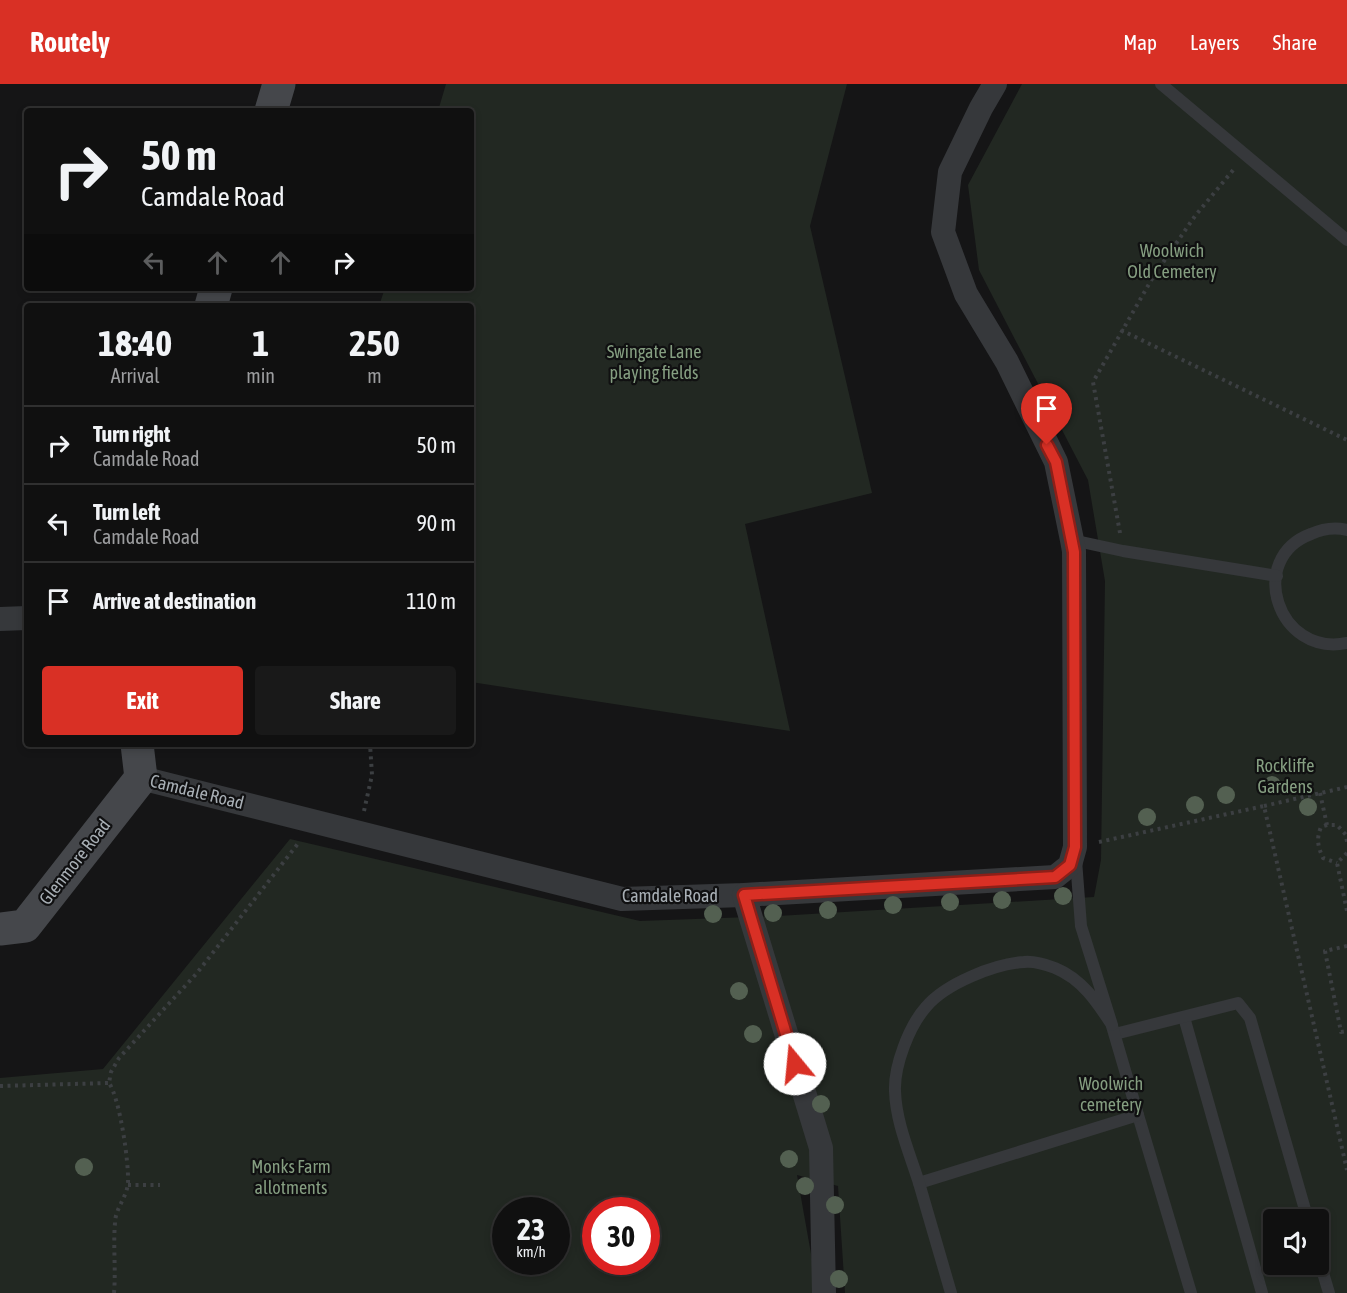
<!DOCTYPE html>
<style>
:root{--surface:#101010;--page:#191919;--text:#f1f3f6;--muted:#9c9d9f;--line:#303030;--accent:#d93025}
body{margin:0;font-family:"Asap Condensed",sans-serif;background:var(--page);color:var(--text);height:100vh;display:flex;flex-direction:column;font-size:22px;white-space:nowrap}
*{box-sizing:border-box;margin:0}
p{font-size:20px;color:var(--muted)}
.icon{flex:none;width:33px;height:33px;fill:none;stroke:currentColor;stroke-width:2;stroke-linecap:round;stroke-linejoin:round}
.map{position:relative;flex:1;overflow:hidden}
.details{position:absolute;left:24px;top:219px;width:450px;height:444px;display:flex;flex-direction:column;background:var(--surface);border-radius:6px;box-shadow:0 3px 9px #0003,0 0 0 2px var(--line)}
.details>*{flex:none}
.guide{position:absolute;left:24px;top:24px;width:450px;height:183px;border-radius:6px;box-shadow:0 3px 9px #0003,0 0 0 2px var(--line);background:#101010;color:var(--text);overflow:hidden}
.buttons{position:absolute;left:1263px;top:1125px;display:grid;gap:12px}
.buttons a{display:grid;place-items:center;width:66px;height:66px;border-radius:6px;background:var(--surface);box-shadow:0 3px 9px #0003,0 0 0 2px var(--line);font-size:30px}
.speed{position:absolute;left:492px;top:1113px;display:flex;gap:12px;font-size:30px;font-weight:700;text-align:center}
.speed>*{display:grid;place-content:center;width:78px;height:78px;border-radius:50%;background:var(--surface);box-shadow:0 3px 9px #0003,0 0 0 2px var(--line);line-height:1}
.speed small{font-size:15px;font-weight:400}
.speed .limit{border:9px solid #d22;background:#fff;color:#111}
.pin{position:absolute;display:grid;place-items:center;width:51px;height:51px;color:#fff;margin:-62px -26px;border-radius:50% 50% 50% 0;rotate:-45deg;box-shadow:0 0 6px #0007}
.pin .icon{rotate:45deg}
.me{position:absolute;width:66px;margin:-33px;rotate:343deg;stroke-linejoin:round;filter:drop-shadow(0 0 4px #0008)}
.turn{display:flex;align-items:center;gap:21px;height:126px;padding:0 18px;font-size:27px}
.turn .icon{width:78px;height:78px;stroke-width:2.5}
.turn b{display:block;font-size:42px;line-height:51px}
.lanes{display:flex;align-items:center;height:57px;padding:0 18px;background:#0003;justify-content:center;gap:30px;direction:ltr}
.lanes .off{opacity:.35}
.eta{display:flex;justify-content:space-evenly;align-items:center;height:102px;text-align:center}
.eta b{font-size:36px;font-weight:700;line-height:42px}
.cta{display:flex;gap:12px;margin-top:auto;padding:12px 18px}
.cta a{flex:1;height:69px;border-radius:6px;background:var(--accent);color:#fff;font-size:24px;font-weight:700;line-height:69px;text-align:center}
.cta a+a{background:var(--page);color:var(--text)}
ul{padding:0;list-style:none}
li{display:flex;align-items:center;gap:18px;height:78px;padding:0 18px;border-top:2px solid var(--line)}
li div{flex:1}
li b{display:block;font-size:22px}
li em{font-style:normal}
header{display:flex;align-items:center;gap:36px;box-sizing:border-box;height:84px;padding:0 30px;background:var(--accent);color:#fff}
header strong{font-size:28px}
nav{display:flex;gap:33px;margin-inline-start:auto;font-size:21px}
.map>svg:first-child{display:block}
</style>
<header>
<strong>Routely</strong>
<nav><a>Map</a><a>Layers</a><a>Share</a></nav>
</header>
<div class="map">
<svg width="1347" height="1209" viewBox="0 0 1347 1209">
<rect width="100%" height="100%" fill="#151516"/>
<g fill="#222822" fill-rule="evenodd">
<polygon points="446,0 847,0 810,142 872,409 745,440 790,647 471,598 471,222 379,222 385,204 471,204 471,27 438,27"/>
<path d="M1022,0H1347V1209H845L838,1102L797,1091L818,1209H0V994L103,985L290,755L640,837L778,832L1094,813L1101,776L1105,497L1088,396L979,186L968,101ZM506,1126H556V1178H506ZM596,1126H646V1178H596ZM1274,1136H1318V1180H1274Z"/>
</g>
<g fill="none" stroke-linecap="round" stroke-linejoin="round">
<g stroke="#3c3f42" stroke-width="4" stroke-dasharray="3 4.5" stroke-linecap="butt">
<polyline points="1121,246 1347,356"/>
<polyline points="1120,449 1093,298 1153,193 1195,132 1234,85"/>
<polyline points="1320,709 1327,741 1337,741 1346,751 1347,758"/>
<polyline points="1264,722 1347,703"/>
<polyline points="364,727 372,691 370,660"/>
<path d="M1327,741L1321,743C1316,755 1318,763 1323,774L1337,779"/>
<polyline points="1099,758 1264,722 1347,1086"/>
<polyline points="1347,769 1337,779 1347,827"/>
<polyline points="1347,862 1325,867 1341,948 1347,947"/>
<polyline points="0,1002 109,999"/>
<polyline points="128,1101 160,1101"/>
<path d="M114,1209C116,1186 113,1162 115,1139C115,1125 127,1113 128,1099C129,1079 120,1015 109,999L111,988L119,974L197,889L300,757"/>
</g>
<g stroke="#36383b" stroke-width="12">
<polyline points="1161,0 1347,156"/>
<path d="M1347,446C1335,443 1322,445 1311,450C1246,474 1277,573 1347,559"/>
<polyline points="1072,456 1123,467 1277,492"/>
<polyline points="1184,933 1262,1209"/>
<polyline points="1115,950 1238,919 1250,934 1308,1136"/>
<polyline points="1138,1031 1191,1209"/>
<polyline points="919,1099 1138,1031 1112,942"/>
<polyline points="1318,1172 1329,1209"/>
<path d="M951,1209C940,1172 930,1136 919,1099C910,1070 896,1039 895,1007C894,982 909,942 926,923C945,900 994,880 1024,878C1033,877 1047,881 1055,884C1082,895 1097,918 1112,941L1081,842L1076,776"/>
</g>
<g stroke="#36383b" stroke-width="24">
<polyline points="0,535 27,534"/>
<polyline points="141,694 622,815 744,811 1055,793 1070,781 1075,763 1074,467 1072,456 1056,378 1007,278 966,210 943,148 950,88 981,24 995,0"/>
<polyline points="744,811 821,1064 824,1209"/>
</g>
<g stroke="#45474b" stroke-width="33">
<polyline points="271,27 279,0"/>
<polyline points="211,222 216,204"/>
<polyline points="0,845 25,842 141,694 137,660"/>
</g>
</g>
<g fill="#536051">
<circle cx="1272" cy="701" r="9"/>
<circle cx="1226" cy="711" r="9"/>
<circle cx="1195" cy="721" r="9"/>
<circle cx="1308" cy="723" r="9"/>
<circle cx="1147" cy="733" r="9"/>
<circle cx="1063" cy="812" r="9"/>
<circle cx="1002" cy="816" r="9"/>
<circle cx="950" cy="818" r="9"/>
<circle cx="893" cy="821" r="9"/>
<circle cx="828" cy="826" r="9"/>
<circle cx="773" cy="829" r="9"/>
<circle cx="713" cy="830" r="9"/>
<circle cx="739" cy="907" r="9"/>
<circle cx="753" cy="950" r="9"/>
<circle cx="806" cy="966" r="9"/>
<circle cx="821" cy="1020" r="9"/>
<circle cx="789" cy="1075" r="9"/>
<circle cx="84" cy="1083" r="9"/>
<circle cx="805" cy="1102" r="9"/>
<circle cx="835" cy="1121" r="9"/>
<circle cx="839" cy="1195" r="9"/>
</g>
<g fill="none" stroke-linecap="round" stroke-linejoin="round">
<defs>
<polyline id="route" points="795,980 744,811 1055,793 1070,781 1075,763 1074,468 1056,378 1047,361"/>
</defs>
<use href="#route" stroke="#8d1f18" stroke-width="15"/>
<use href="#route" stroke="#d93025" stroke-width="10"/>
</g>
<g text-anchor="middle" stroke-width="4.5" stroke-linejoin="round" paint-order="stroke">
<g font-size="18" fill="#859e81" stroke="#101011">
<text x="1172" y="173">Woolwich<tspan x="1172" dy="21">Old Cemetery</tspan></text>
<text x="654" y="274">Swingate Lane<tspan x="654" dy="21">playing fields</tspan></text>
<text x="1285" y="688">Rockliffe<tspan x="1285" dy="21">Gardens</tspan></text>
<text x="1111" y="1006">Woolwich<tspan x="1111" dy="21">cemetery</tspan></text>
<text x="291" y="1089">Monks Farm<tspan x="291" dy="21">allotments</tspan></text>
</g>
<g font-size="18" fill="#a8afb5" stroke="#101011">
<text transform="translate(197 708) rotate(14)" y="6">Camdale Road</text>
<text transform="translate(75 778) rotate(-52)" y="6">Glenmore Road</text>
<text x="670" y="818">Camdale Road</text>
</g>
</g>
</svg>
<div class="buttons">
<a><svg class="icon" aria-label="sound" viewBox="0 0 24 24"><path d="M4 9h4l5-4v14l-5-4H4zM17 9q2 3 0 6"/></svg></a>
</div>
<div class="speed"><div>23<small>km/h</small></div><div class="limit">30</div></div>
<div class="pin" style="left:1047px;top:361px;background:#d93025"><svg class="icon" aria-label="arrive" viewBox="0 0 24 24"><path d="M6 21V4h12l-3 4 3 4H6"/></svg></div>
<svg class="me" style="left:795px;top:980px" viewBox="-20 -20 40 40"><circle r="19" fill="#fff"/><path d="M0-13L10 11 0 6-10 11z" fill="#d93025"/></svg>
<div class="guide">
<div class="turn"><svg class="icon" aria-label="right" viewBox="0 0 24 24"><path d="M7 20v-9h11M14 6l5 5-5 5"/></svg><div><b>50 m</b>Camdale Road</div></div>
<div class="lanes"><svg class="icon off" aria-label="left" viewBox="0 0 24 24"><path d="M17 20v-9H6M10 6l-5 5 5 5"/></svg><svg class="icon off" aria-label="ahead" viewBox="0 0 24 24"><path d="M12 20V5M6 11l6-6 6 6"/></svg><svg class="icon off" aria-label="ahead" viewBox="0 0 24 24"><path d="M12 20V5M6 11l6-6 6 6"/></svg><svg class="icon" aria-label="right" viewBox="0 0 24 24"><path d="M7 20v-9h11M14 6l5 5-5 5"/></svg></div>
</div>
<section class="details">
<div class="eta">
<div><b>18:40</b><p>Arrival</p></div>
<div><b>1</b><p>min</p></div>
<div><b>250</b><p>m</p></div>
</div>
<ul>
<li><svg class="icon" aria-label="right" viewBox="0 0 24 24"><path d="M7 20v-9h11M14 6l5 5-5 5"/></svg><div><b>Turn right</b><p>Camdale Road</p></div><em>50 m</em></li>
<li><svg class="icon" aria-label="left" viewBox="0 0 24 24"><path d="M17 20v-9H6M10 6l-5 5 5 5"/></svg><div><b>Turn left</b><p>Camdale Road</p></div><em>90 m</em></li>
<li><svg class="icon" aria-label="arrive" viewBox="0 0 24 24"><path d="M6 21V4h12l-3 4 3 4H6"/></svg><div><b>Arrive at destination</b></div><em>110 m</em></li>
</ul>
<div class="cta"><a>Exit</a><a>Share</a></div>
</section>
</div>
